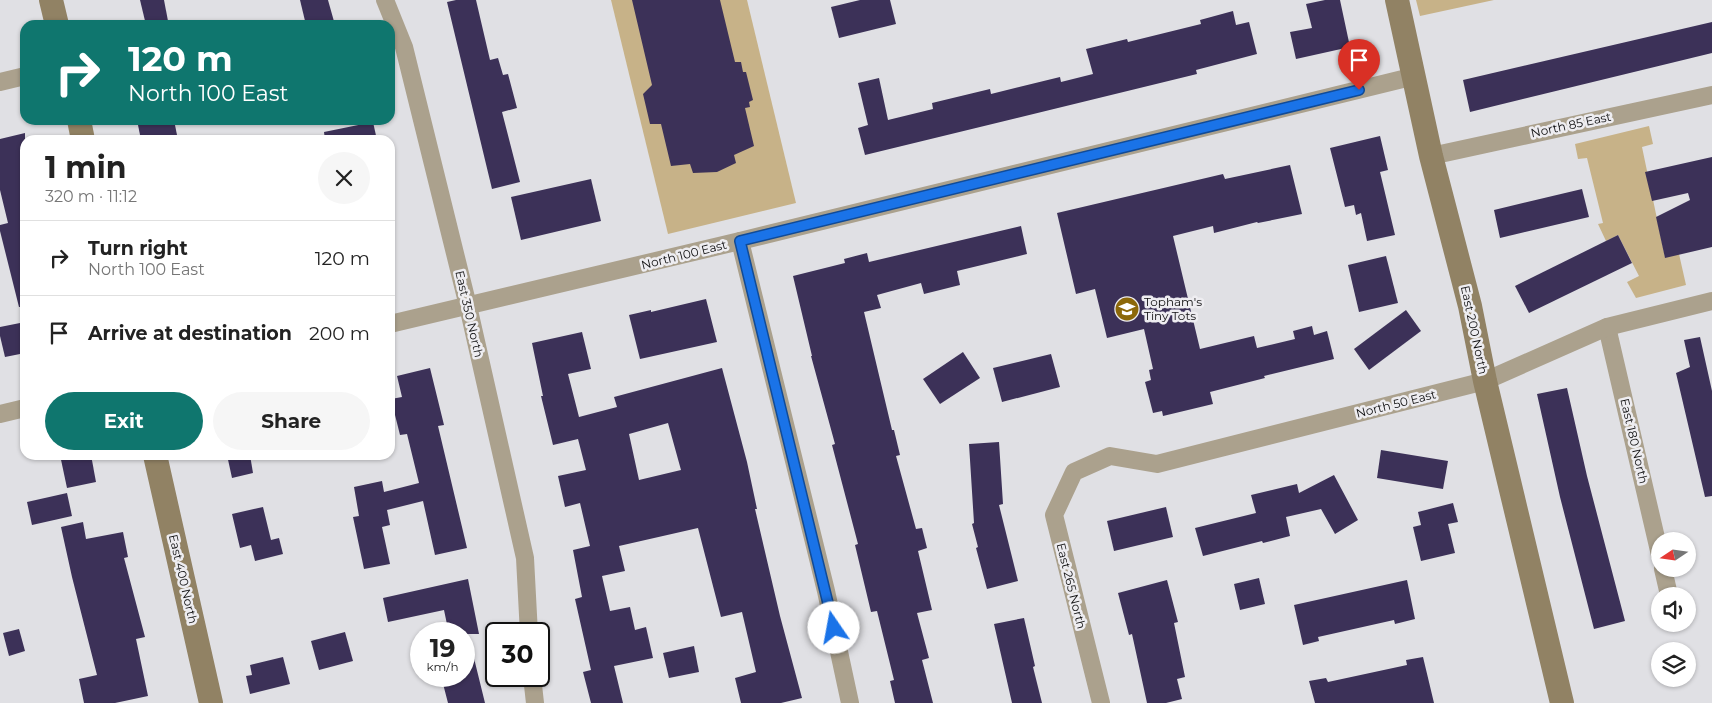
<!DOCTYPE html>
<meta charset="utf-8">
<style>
:root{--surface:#fff;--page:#f6f6f6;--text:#222;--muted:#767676;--line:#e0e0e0;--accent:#0f766e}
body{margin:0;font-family:Montserrat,sans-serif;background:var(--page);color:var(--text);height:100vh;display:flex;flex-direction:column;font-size:19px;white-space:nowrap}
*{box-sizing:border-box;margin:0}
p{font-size:16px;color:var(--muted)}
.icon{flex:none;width:28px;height:28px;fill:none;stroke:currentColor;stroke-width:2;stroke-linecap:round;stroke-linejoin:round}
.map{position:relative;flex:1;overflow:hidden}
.sheet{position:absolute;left:20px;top:135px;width:375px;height:325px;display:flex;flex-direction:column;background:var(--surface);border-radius:15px;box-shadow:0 1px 4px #0004}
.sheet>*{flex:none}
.hud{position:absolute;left:20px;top:20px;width:375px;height:105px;border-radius:15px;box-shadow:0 1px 4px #0004;background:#0f766e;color:#fff;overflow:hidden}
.needle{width:32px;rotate:257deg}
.controls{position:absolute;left:1651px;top:532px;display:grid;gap:10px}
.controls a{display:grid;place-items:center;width:45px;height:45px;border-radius:50%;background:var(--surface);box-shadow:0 1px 4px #0004;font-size:25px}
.speed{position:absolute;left:410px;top:622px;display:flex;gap:10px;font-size:25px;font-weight:700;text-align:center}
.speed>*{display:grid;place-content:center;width:65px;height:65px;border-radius:50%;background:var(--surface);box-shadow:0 1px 4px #0004;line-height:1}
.speed small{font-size:12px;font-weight:400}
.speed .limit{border:2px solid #111;border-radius:8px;background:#fff;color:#111}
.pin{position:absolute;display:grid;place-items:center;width:42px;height:42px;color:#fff;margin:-51px -21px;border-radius:50% 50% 50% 0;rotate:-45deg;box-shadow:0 0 5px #0007}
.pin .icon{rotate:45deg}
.me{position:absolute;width:55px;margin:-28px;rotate:348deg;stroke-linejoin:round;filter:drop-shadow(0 0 4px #0008)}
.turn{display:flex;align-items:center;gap:18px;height:105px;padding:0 25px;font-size:22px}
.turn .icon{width:65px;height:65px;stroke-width:2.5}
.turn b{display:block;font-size:35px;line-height:42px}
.round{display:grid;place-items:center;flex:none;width:52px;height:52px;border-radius:26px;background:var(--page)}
.head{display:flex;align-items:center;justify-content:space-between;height:85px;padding:0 25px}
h1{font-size:30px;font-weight:700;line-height:38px}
.action{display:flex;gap:10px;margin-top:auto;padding:10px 25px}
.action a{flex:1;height:58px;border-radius:30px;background:var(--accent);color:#fff;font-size:20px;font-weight:700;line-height:58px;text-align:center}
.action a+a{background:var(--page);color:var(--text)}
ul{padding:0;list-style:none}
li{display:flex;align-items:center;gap:15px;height:75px;padding:0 25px;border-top:1px solid var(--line)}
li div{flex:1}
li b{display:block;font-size:19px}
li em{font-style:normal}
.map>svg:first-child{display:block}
</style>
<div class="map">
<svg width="1712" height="703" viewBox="0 0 1712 703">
<rect width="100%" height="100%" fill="#e0e0e4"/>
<g fill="#c7b288">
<polygon points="611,0 747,0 796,203 668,234"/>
<polygon points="1416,0 1494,0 1420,16"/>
<polygon points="1649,126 1653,144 1642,147 1665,257 1679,254 1686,285 1636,298 1627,282 1639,276 1618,235 1606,241 1598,224 1603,223 1587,158 1578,159 1575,144"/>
</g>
<g fill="#3c3158" fill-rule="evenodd">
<polygon points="140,0 164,0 168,21 146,25"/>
<polygon points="300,0 328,0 335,25 306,25"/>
<polygon points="456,0 476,0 490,60 498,58 503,75 508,74 517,108 502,112 520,182 492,189 447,2"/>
<polygon points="632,0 720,0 735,62 741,62 743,72 746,72 753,100 749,102 750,107 745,108 754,146 734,155 736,163 717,172 693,173 690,164 671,166 661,124 650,124 643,94 652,85"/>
<polygon points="860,0 890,0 896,24 839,38 831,7"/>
<polygon points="1325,0 1340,0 1350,47 1296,59 1290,32 1312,28 1306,4"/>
<polygon points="1233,11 1236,25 1249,22 1257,54 1196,70 1197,74 865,155 858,128 868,125 858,83 879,78 888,120 933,109 932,103 990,89 991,94 1060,77 1061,82 1093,74 1086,49 1127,39 1128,42 1201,24 1200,20"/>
<polygon points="1712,22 1712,53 1470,112 1463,80"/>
<polygon points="137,120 174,120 178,140 141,140"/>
<polygon points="373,122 377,140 325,140 324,132"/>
<polygon points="25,133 25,307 19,307 0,231 0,225 8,223 0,190 0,139"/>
<polygon points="1380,136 1388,170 1380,172 1395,235 1367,241 1361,213 1356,215 1354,205 1345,207 1330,148"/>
<polygon points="1712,157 1712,247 1665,258 1656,217 1690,200 1688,193 1652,201 1645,172"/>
<polygon points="1290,165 1302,214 1258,223 1257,222 1214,233 1213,226 1173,236 1200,349 1254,336 1257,348 1295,339 1293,331 1312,326 1314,335 1327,331 1334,359 1264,376 1265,378 1210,392 1213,404 1163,416 1162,411 1153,413 1145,382 1151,380 1149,370 1153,369 1144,329 1107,338 1095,289 1076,294 1057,213 1223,174 1225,179"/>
<polygon points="591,179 601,221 521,240 511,197"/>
<polygon points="1582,189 1589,217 1500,238 1494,210"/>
<polygon points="1021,226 1027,254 957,271 960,285 924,294 921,283 877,295 881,308 864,312 892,430 894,430 900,455 896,456 916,529 922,528 927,548 918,551 932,610 917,613 929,658 922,660 933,703 895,703 890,681 894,680 877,611 871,612 855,545 858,544 832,445 835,444 811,356 812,356 793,276 845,263 844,259 867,253 869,262"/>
<polygon points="1618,235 1632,263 1529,313 1515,286"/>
<polygon points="1386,256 1398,303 1359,312 1348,265"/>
<polygon points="706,299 717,342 640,359 629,315 651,310 651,312"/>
<polygon points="1406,310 1421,331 1369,370 1354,349"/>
<polygon points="25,322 25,353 5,357 0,336 0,327"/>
<path d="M582,332L591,369L568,374L579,417L617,407L614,397L722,368L747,462L757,509H755L780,616L802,698L781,703H741L735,678L756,672L742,612L721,617L698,528L619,546L625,571L602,576L610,611L630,607L635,630L646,627L653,658L614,666L623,703H591L583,672L591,670L575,599L582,597L573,550L590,546L580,503L565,507L558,476L586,470L578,439L553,445L541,396H543L532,343ZM668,423L681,470L639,480L629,434Z"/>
<polygon points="1700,337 1712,391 1712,496 1705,497 1676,373 1690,367 1684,340"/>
<polygon points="963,352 980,378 940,404 923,379"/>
<polygon points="1051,354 1060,387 1002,402 993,368"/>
<polygon points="430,368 444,425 438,426 467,548 435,555 423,501 387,510 390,525 382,527 390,564 364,569 353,517 359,516 354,487 382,481 384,492 419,483 407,434 400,435 391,399 402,397 397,376"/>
<polygon points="1567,388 1587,476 1625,621 1594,629 1560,497 1537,394"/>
<polygon points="999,442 1003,504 999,505 1018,581 987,589 976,548 978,547 972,524 974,523 969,444"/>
<polygon points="1381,450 1448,461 1443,489 1377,478"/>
<polygon points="60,455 91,455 96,482 67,488"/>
<polygon points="227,455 250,455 253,473 232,478"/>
<polygon points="1334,475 1358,520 1335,534 1321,509 1286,517 1290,536 1263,543 1262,541 1203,556 1195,528 1256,513 1251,495 1297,484 1299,493"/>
<polygon points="67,493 72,516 32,525 27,502"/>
<polygon points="1453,503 1458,522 1448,524 1455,553 1421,561 1413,527 1421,525 1418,512"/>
<polygon points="263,507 271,540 279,538 283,554 255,561 251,545 240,548 232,514"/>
<polygon points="1166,507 1173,537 1114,551 1107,521"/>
<polygon points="83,522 86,539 123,532 128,557 124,558 145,637 136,639 148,696 115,703 84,703 79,679 97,675 72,577 61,527"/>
<polygon points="1259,578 1265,604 1240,610 1234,584"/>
<polygon points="468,579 479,634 449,634 444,610 388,622 383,598"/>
<polygon points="1167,580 1178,622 1174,623 1185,677 1177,679 1182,699 1166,703 1147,703 1132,634 1129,635 1118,593"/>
<polygon points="1407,580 1415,619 1395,624 1394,620 1318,637 1319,641 1303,645 1294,605"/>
<polygon points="1024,618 1035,666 1033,667 1042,703 1012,703 994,624"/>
<polygon points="19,629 25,651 9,656 3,633"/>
<polygon points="345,632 353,661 319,670 311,641"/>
<polygon points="470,642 485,703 448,703 441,676 464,676 464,643"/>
<polygon points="694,646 699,672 669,678 663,653"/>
<polygon points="283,657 290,684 250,694 246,676 252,675 250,665"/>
<polygon points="1423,657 1434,703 1315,703 1309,681 1326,678 1328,682 1407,665 1406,660"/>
</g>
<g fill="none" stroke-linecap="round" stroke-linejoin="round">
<g stroke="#aba18d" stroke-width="18">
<polyline points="385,0 404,47 468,306 525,558 529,634"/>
<polyline points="0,82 25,76"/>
<polyline points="1431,156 1712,95"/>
<polyline points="740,241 826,591 850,703"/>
<polyline points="390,324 740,241 1415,76"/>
<polyline points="1607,327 1660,555"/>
<polyline points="0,414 25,408"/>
<polyline points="1663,569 1669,595"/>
<polyline points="532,676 535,703"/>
<polyline points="1101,703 1054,515 1074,472 1110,456 1157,464 1485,381 1607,327 1712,301"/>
</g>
<g stroke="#918264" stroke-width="24">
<polyline points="51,0 57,25"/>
<polyline points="1397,0 1431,156 1470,306 1485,381 1562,703"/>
<polyline points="79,120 83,140"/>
<polyline points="155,455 211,703"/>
</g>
</g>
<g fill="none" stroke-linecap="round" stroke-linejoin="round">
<defs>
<polyline id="route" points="834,628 740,241 1359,90"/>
</defs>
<use href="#route" stroke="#114b97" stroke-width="12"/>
<use href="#route" stroke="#1a73e8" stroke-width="9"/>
</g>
<defs>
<symbol id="school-disc" viewBox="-11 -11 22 22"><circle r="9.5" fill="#8c680a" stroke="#eeedf1"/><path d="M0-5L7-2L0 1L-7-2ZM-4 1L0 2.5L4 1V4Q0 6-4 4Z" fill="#fff"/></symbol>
</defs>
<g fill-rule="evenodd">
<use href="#school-disc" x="1113" y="295" width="28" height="28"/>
</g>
<g text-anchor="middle" stroke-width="5" stroke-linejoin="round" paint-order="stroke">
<g font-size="12" fill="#101011" stroke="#eeedf1">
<text transform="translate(1571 125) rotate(-12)" y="4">North 85 East</text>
<text transform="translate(684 255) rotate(-14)" y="4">North 100 East</text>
<text transform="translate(469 314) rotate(77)" y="4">East 350 North</text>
<text transform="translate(1474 330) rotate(78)" y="4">East 200 North</text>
<text transform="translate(1396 404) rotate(-14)" y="4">North 50 East</text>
<text transform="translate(1634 441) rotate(77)" y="4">East 180 North</text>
<text transform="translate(183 579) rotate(77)" y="4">East 400 North</text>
<text transform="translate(1071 586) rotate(76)" y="4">East 265 North</text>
</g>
<g font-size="12" fill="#101011" stroke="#eeedf1" text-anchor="start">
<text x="1144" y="306">Topham's<tspan x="1144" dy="14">Tiny Tots</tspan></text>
</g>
</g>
</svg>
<div class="controls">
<a><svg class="needle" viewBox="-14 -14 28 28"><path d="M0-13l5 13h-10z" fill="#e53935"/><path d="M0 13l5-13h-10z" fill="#767676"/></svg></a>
<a><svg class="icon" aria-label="sound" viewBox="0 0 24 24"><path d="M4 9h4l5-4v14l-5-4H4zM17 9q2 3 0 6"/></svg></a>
<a><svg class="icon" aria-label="layers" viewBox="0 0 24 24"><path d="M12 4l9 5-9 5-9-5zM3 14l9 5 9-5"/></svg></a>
</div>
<div class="speed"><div>19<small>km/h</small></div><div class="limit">30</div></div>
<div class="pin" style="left:1359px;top:90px;background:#d93025"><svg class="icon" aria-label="arrive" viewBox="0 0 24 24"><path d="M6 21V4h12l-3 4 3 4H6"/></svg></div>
<svg class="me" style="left:834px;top:628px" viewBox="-20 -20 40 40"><circle r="19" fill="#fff"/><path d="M0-13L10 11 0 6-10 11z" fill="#1a73e8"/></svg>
<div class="hud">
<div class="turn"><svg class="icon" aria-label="right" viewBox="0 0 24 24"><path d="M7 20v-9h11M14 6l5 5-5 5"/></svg><div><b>120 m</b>North 100 East</div></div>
</div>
<section class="sheet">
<div class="head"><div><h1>1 min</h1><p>320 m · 11:12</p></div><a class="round"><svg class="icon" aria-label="close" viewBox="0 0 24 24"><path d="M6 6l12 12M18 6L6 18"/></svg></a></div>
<ul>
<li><svg class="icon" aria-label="right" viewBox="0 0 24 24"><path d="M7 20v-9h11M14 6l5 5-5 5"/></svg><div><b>Turn right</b><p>North 100 East</p></div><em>120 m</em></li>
<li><svg class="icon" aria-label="arrive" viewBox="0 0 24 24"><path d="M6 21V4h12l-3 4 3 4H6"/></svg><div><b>Arrive at destination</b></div><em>200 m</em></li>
</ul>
<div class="action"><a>Exit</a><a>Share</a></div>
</section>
</div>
